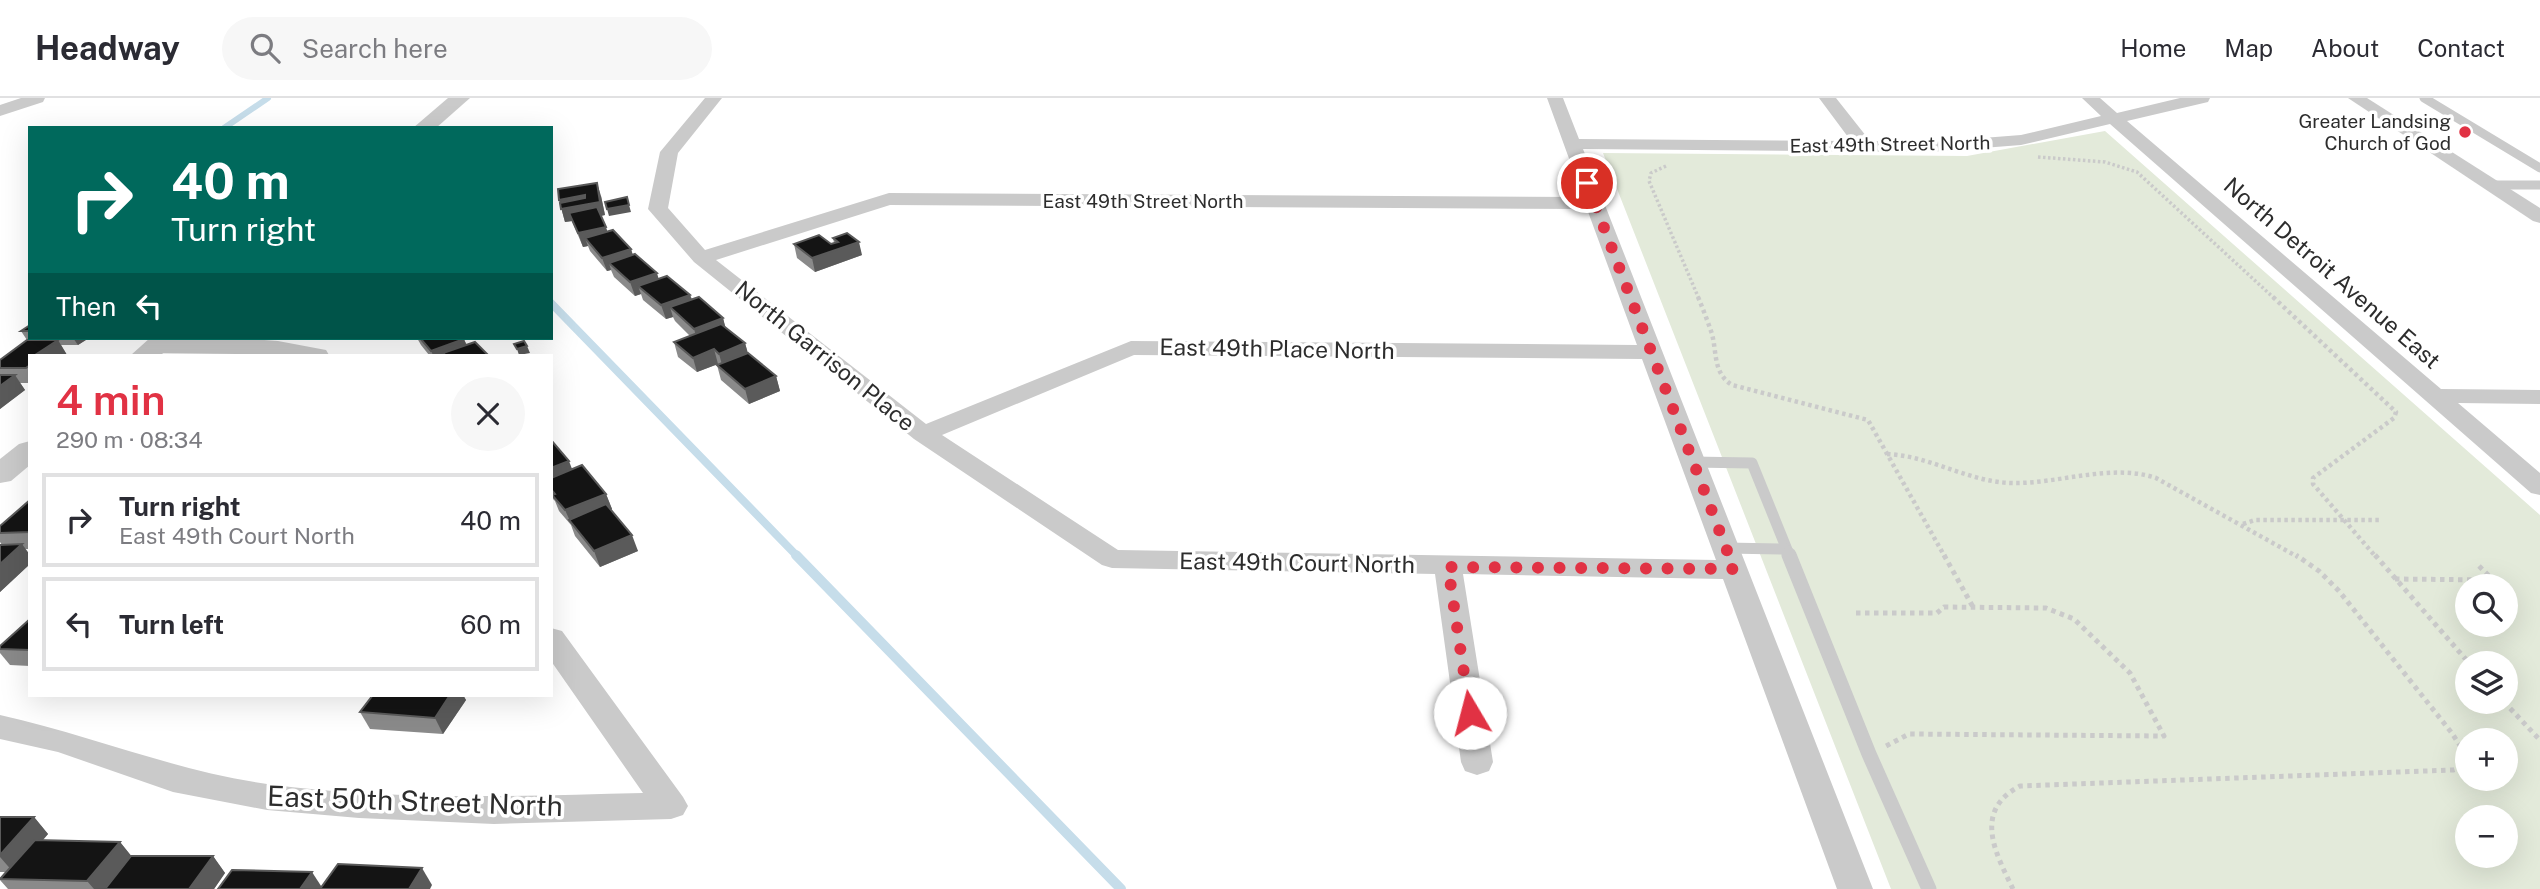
<!DOCTYPE html>
<meta charset="utf-8">
<style>
:root{--surface:#fff;--page:#f7f7f7;--text:#2b2b33;--muted:#7c7c81;--line:#e1e1e2;--accent:#e13244}
body{margin:0;font-family:"Public Sans",sans-serif;background:var(--page);color:var(--text);height:100vh;display:flex;flex-direction:column;font-size:26px;white-space:nowrap}
*{box-sizing:border-box;margin:0}
p{font-size:23px;color:var(--muted)}
.icon{flex:none;width:38px;height:38px;fill:none;stroke:currentColor;stroke-width:2;stroke-linecap:round;stroke-linejoin:round}
.map{position:relative;flex:1;overflow:hidden}
.sheet{position:absolute;left:28px;top:256px;width:525px;height:343px;display:flex;flex-direction:column;background:var(--surface);border-radius:0px;box-shadow:0 7px 28px #0002}
.sheet>*{flex:none}
.banner{position:absolute;left:28px;top:28px;width:525px;height:214px;border-radius:0px;box-shadow:0 7px 28px #0002;background:#00695c;color:#fff;overflow:hidden}
.fabs{position:absolute;left:2455px;top:476px;display:grid;gap:14px}
.fabs a{display:grid;place-items:center;width:63px;height:63px;border-radius:50%;background:var(--surface);box-shadow:0 7px 28px #0002;font-size:35px}
.pin{position:absolute;display:grid;place-items:center;width:60px;height:60px;color:#fff;margin:-30px;border:4px solid #fff;border-radius:50%;box-shadow:0 2px 7px #0007}
.me{position:absolute;width:77px;margin:-38px;rotate:352deg;stroke-linejoin:round;filter:drop-shadow(0 0 5px #0008)}
.turn{display:flex;align-items:center;gap:24px;height:147px;padding:0 28px;font-size:32px}
.turn .icon{width:91px;height:91px;stroke-width:2.5}
.turn b{display:block;font-size:49px;line-height:60px}
.then{display:flex;align-items:center;height:66px;padding:0 28px;background:#0003;gap:14px;font-size:26px}
.round{display:grid;place-items:center;flex:none;width:74px;height:74px;border-radius:37px;background:var(--page)}
.headline{display:flex;align-items:center;justify-content:space-between;height:119px;padding:0 28px}
h1{font-size:42px;font-weight:600;line-height:52px;color:var(--accent)}
ul{padding:0;list-style:none}
li{display:flex;align-items:center;gap:21px;height:94px;margin:0 14px 10px;padding:0 14px;border:4px solid var(--line);border-radius:0px}
li div{flex:1}
li b{display:block;font-size:26px}
li em{font-style:normal}
header{display:flex;align-items:center;gap:42px;box-sizing:border-box;height:98px;padding:0 35px;background:var(--surface);border-bottom:2px solid var(--line)}
header strong{font-size:33px}
nav{display:flex;gap:38px;margin-inline-start:auto;font-size:24px}
.search{width:490px;height:63px;background:var(--page);display:flex;align-items:center;gap:18px;box-sizing:border-box;padding:0 24px;border-radius:38px;color:var(--muted);font-size:26px}
.map>svg:first-child{display:block}
</style>
<header>
<strong>Headway</strong>
<div class="search"><svg class="icon" aria-label="search" viewBox="0 0 24 24"><circle cx="10" cy="10" r="6"/><path d="M15 15l6 6"/></svg>Search here</div>
<nav><a>Home</a><a>Map</a><a>About</a><a>Contact</a></nav>
</header>
<div class="map">
<svg width="2540" height="791" viewBox="0 0 2540 791">
<rect width="100%" height="100%" fill="#fff"/>
<path fill="#e3eada" fill-rule="evenodd" d="M2105,33L2540,417V791H1891L1603,55L1967,58ZM2468,488H2506V527H2468ZM2468,565H2506V604H2468ZM2468,642H2506V681H2468ZM2468,719H2506V758H2468Z"/>
<g fill="none" stroke-linecap="round" stroke-linejoin="round">
<polyline stroke="#c6ddea" stroke-width="6" points="224,30 268,0"/>
<polyline stroke="#c6ddea" stroke-width="8" points="551,205 798,459"/>
<polyline stroke="#c6ddea" stroke-width="10" points="796,457 1121,791"/>
<g stroke="#cacaca" stroke-width="3.5" stroke-dasharray="2.5 2.5" stroke-linecap="butt">
<polyline points="2038,59 2105,64 2137,74 2275,201"/>
<polyline points="1666,68 1651,75 1649,83 1699,201"/>
</g>
<g stroke="#cacaca" stroke-width="4.5" stroke-dasharray="3.5 3.5" stroke-linecap="butt">
<path d="M1698,199C1703,211 1708,224 1712,236C1717,255 1713,275 1732,287L1868,322L1945,459"/>
<polyline points="2273,199 2396,314 2394,320 2313,380 2313,386 2376,459"/>
<path d="M1887,356C1931,358 1968,384 2012,385C2059,386 2111,365 2156,380L2298,459"/>
<polyline points="2243,426 2255,422 2381,422"/>
</g>
<g stroke="#cacaca" stroke-width="5" stroke-dasharray="4.5 4.5" stroke-linecap="butt">
<polyline points="1944,457 1973,509"/>
<polyline points="2375,457 2469,565"/>
<polyline points="2479,468 2499,488"/>
<polyline points="2395,481 2493,482"/>
<polyline points="2506,495 2508,497"/>
<polyline points="1856,515 1937,515 1944,509 2046,510 2074,521 2130,575 2164,638 1909,636 1886,648"/>
<polyline points="2504,604 2540,642"/>
<path d="M2013,791C1996,756 1972,713 2020,688L2453,672L2463,669L2467,658L2451,634L2339,493L2319,473L2296,457"/>
</g>
<g stroke="#cacaca" stroke-width="9">
<polyline points="2424,0 2540,70"/>
<polyline points="2491,87 2540,87"/>
</g>
<g stroke="#cacaca" stroke-width="11">
<polyline points="1692,364 1752,365 1790,459"/>
<polyline points="1726,450 1785,451"/>
</g>
<polyline stroke="#cacaca" stroke-width="15" points="1789,457 1869,656 1929,791"/>
<g fill="#cacaca" fill-rule="evenodd">
<polygon points="21,0 45,0 43,4 0,18 0,7"/>
<path d="M705,0H722L678,55L668,110L705,152L889,95L1583,99L1547,0H1563L1579,41L1851,43L1819,0H1836L1870,43L1931,44L2021,37L2101,18L2082,0H2100L2117,15L2180,0H2210L2208,4L2127,23L2441,291L2540,292V306L2458,305L2540,375V397L2531,395L2110,26L2021,47L1931,54L1583,51L1873,791H1837L1723,481L1463,476L1493,664L1489,673L1477,677L1465,673L1461,664L1435,476L1112,470L1102,467L914,341L694,164L648,111L660,54ZM890,107L1587,111L1637,247L1131,243L926,326L716,162ZM1134,257L1642,261L1716,462L1118,452L942,337Z"/>
<polygon points="2348,0 2367,0 2540,110 2540,125 2533,123"/>
<polygon points="237,240 278,243 326,252 329,257 156,255 148,253 145,248 148,243 156,241"/>
<path d="M551,530L562,533L683,699L688,708L683,717L671,721L494,726L359,720L267,712L173,694L58,654L0,641V617C90,637 175,673 267,686C391,703 519,698 643,695L551,563Z"/>
</g>
<g fill="#cacaca" fill-rule="evenodd">
<polygon points="448,0 470,0 436,30 413,30"/>
<polygon points="150,240 179,240 161,257 131,257"/>
<polygon points="30,343 30,367 11,383 0,385 0,361 19,346"/>
</g>
</g>
<g fill="#8a8a8a">
<polygon points="601,98 605,117 601,118 607,133 631,151 633,157 658,181 690,197 692,201 723,220 725,229 745,245 748,255 776,278 780,293 749,306 721,282 717,267 718,266 697,274 678,259 674,244 690,238 675,223 673,219 666,221 643,202 641,196 635,198 614,179 611,172 607,173 590,153 588,148 583,149 572,123 565,124 559,102"/>
<polygon points="833,140 862,157 815,174 797,160 794,146 831,146 834,145"/>
<polygon points="30,227 30,240 89,240 78,247 61,247 67,257 30,257 30,285 20,285 25,292 0,311 0,262 27,242 21,233"/>
<polygon points="417,240 463,240 467,247 488,257 429,257 421,247"/>
<polygon points="551,342 572,371 606,396 612,411 611,412 638,453 600,469 575,438 571,427 559,413 555,403 551,399"/>
<polygon points="30,402 30,451 25,451 30,457 30,466 0,494 0,447 2,447 0,444 0,428"/>
<polygon points="30,521 30,568 10,567 0,555 0,548"/>
<polygon points="373,597 463,597 466,602 443,636 370,631 360,614"/>
<polygon points="0,719 34,719 48,736 43,742 120,744 131,758 213,758 225,775 214,791 8,791 0,782 0,780 5,774 0,774"/>
</g>
<g fill="#5a5a5a">
<polygon points="597,85 601,98 605,117 572,123 569,115 572,123 565,124 559,102"/>
<polygon points="629,107 631,114 609,118 607,111"/>
<polygon points="606,129 610,143 585,140 588,148 583,149 578,135"/>
<polygon points="859,144 862,157 815,174 812,160"/>
<polygon points="631,151 635,165 609,165 611,172 607,173 602,160"/>
<polygon points="657,175 661,189 638,188 641,196 635,198 630,184"/>
<polygon points="690,197 695,211 670,209 673,219 666,221 661,207"/>
<polygon points="723,220 727,235 698,245 694,231"/>
<polygon points="73,240 89,240 78,247"/>
<polygon points="464,241 470,256 443,255 444,257 433,257 431,253"/>
<polygon points="58,242 67,257 35,257"/>
<polygon points="745,245 749,260 723,270 719,256"/>
<polygon points="527,248 530,255 519,257 517,251"/>
<polygon points="714,251 718,266 697,274 693,260"/>
<polygon points="15,277 25,292 0,311 0,288"/>
<polygon points="776,278 780,293 749,306 745,291"/>
<polygon points="569,363 575,379 551,388 551,370"/>
<polygon points="606,396 612,411 573,428 570,423 565,412"/>
<polygon points="632,437 638,453 600,469 594,453"/>
<polygon points="22,446 30,457 30,466 0,494 0,466"/>
<polygon points="450,597 463,597 466,602 443,636 435,620"/>
<polygon points="34,719 48,736 14,775 0,759 0,757"/>
<polygon points="120,744 133,760 108,791 94,791 87,783"/>
<polygon points="213,758 225,775 214,791 189,791"/>
<polygon points="422,770 432,787 430,791 409,791"/>
<polygon points="312,774 323,791 300,791"/>
</g>
<g fill="#141414" stroke="#5a5a5a" stroke-width="2">
<polygon points="597,85 600,104 561,111 560,105 585,100 585,97 559,102 558,91"/>
<polygon points="627,99 629,107 607,111 605,104"/>
<polygon points="597,109 606,129 578,135 569,115"/>
<polygon points="613,132 631,151 602,160 585,140"/>
<polygon points="847,135 859,144 812,160 794,146 819,137 831,146 838,144 833,140"/>
<polygon points="635,156 657,175 630,184 609,165"/>
<polygon points="667,178 690,197 661,207 638,188"/>
<polygon points="699,199 723,220 694,231 670,209"/>
<polygon points="721,226 745,245 719,256 714,251 693,260 674,244"/>
<polygon points="30,227 30,233 21,233"/>
<polygon points="420,240 463,240 464,241 431,253"/>
<polygon points="27,242 58,242 35,257 30,257 30,267 26,270 0,270 0,262"/>
<polygon points="524,243 527,248 517,251 514,246"/>
<polygon points="475,244 488,257 445,257 443,255"/>
<polygon points="748,255 776,278 745,291 717,267"/>
<polygon points="0,277 15,277 0,288"/>
<polygon points="551,342 569,363 551,370"/>
<polygon points="582,367 606,396 565,412 552,397 555,396 551,391 551,380"/>
<polygon points="30,402 30,434 0,435 0,428"/>
<polygon points="606,406 632,437 594,453 569,422"/>
<polygon points="22,446 0,466 0,447"/>
<polygon points="30,521 30,552 0,551 0,548"/>
<polygon points="373,597 450,597 435,620 360,614"/>
<polygon points="0,719 34,719 0,757"/>
<polygon points="35,742 120,744 87,783 0,781"/>
<polygon points="131,758 213,758 189,791 105,791"/>
<polygon points="338,766 422,770 409,791 320,791"/>
<polygon points="232,772 312,774 300,791 218,791"/>
</g>
<g fill="none" stroke-linecap="round" stroke-linejoin="round">
<polyline stroke="#e13244" stroke-width="12" stroke-dasharray="0 21.6" points="1470,615 1448,469 1734,471 1587,85"/>
</g>
<circle fill="#e13244" stroke="#fff" stroke-width="2.5" cx="2465" cy="34" r="7"/>
<g text-anchor="middle" stroke-width="7" stroke-linejoin="round" paint-order="stroke">
<g font-size="19" fill="#2d2d2d" stroke="#fff" text-anchor="end">
<text x="2451" y="30">Greater Landsing<tspan x="2451" dy="22">Church of God</tspan></text>
</g>
<g font-size="19" fill="#2d2d2d" stroke="#fff">
<text transform="translate(1890 46) rotate(-1)" y="7">East 49th Street North</text>
<text x="1143" y="110">East 49th Street North</text>
</g>
<g font-size="23" fill="#2d2d2d" stroke="#fff">
<text transform="translate(2332 175) rotate(41)" y="8">North Detroit Avenue East</text>
<text transform="translate(1277 251) rotate(1)" y="8">East 49th Place North</text>
<text transform="translate(825 258) rotate(39)" y="8">North Garrison Place</text>
<text transform="translate(1297 465) rotate(1)" y="8">East 49th Court North</text>
</g>
<g font-size="28" fill="#2d2d2d" stroke="#fff">
<text transform="translate(415 703) rotate(2)" y="10">East 50th Street North</text>
</g>
</g>
</svg>
<div class="fabs">
<a><svg class="icon" aria-label="search" viewBox="0 0 24 24"><circle cx="10" cy="10" r="6"/><path d="M15 15l6 6"/></svg></a>
<a><svg class="icon" aria-label="layers" viewBox="0 0 24 24"><path d="M12 4l9 5-9 5-9-5zM3 14l9 5 9-5"/></svg></a>
<a>+</a>
<a>−</a>
</div>
<div class="pin" style="left:1587px;top:85px;background:#d93025"><svg class="icon" aria-label="arrive" viewBox="0 0 24 24"><path d="M6 21V4h12l-3 4 3 4H6"/></svg></div>
<svg class="me" style="left:1470px;top:615px" viewBox="-20 -20 40 40"><circle r="19" fill="#fff"/><path d="M0-13L10 11 0 6-10 11z" fill="#e13244"/></svg>
<div class="banner">
<div class="turn"><svg class="icon" aria-label="right" viewBox="0 0 24 24"><path d="M7 20v-9h11M14 6l5 5-5 5"/></svg><div><b>40 m</b>Turn right</div></div>
<div class="then">Then<svg class="icon" aria-label="left" viewBox="0 0 24 24"><path d="M17 20v-9H6M10 6l-5 5 5 5"/></svg></div>
</div>
<section class="sheet">
<div class="headline"><div><h1>4 min</h1><p>290 m · 08:34</p></div><a class="round"><svg class="icon" aria-label="close" viewBox="0 0 24 24"><path d="M6 6l12 12M18 6L6 18"/></svg></a></div>
<ul>
<li><svg class="icon" aria-label="right" viewBox="0 0 24 24"><path d="M7 20v-9h11M14 6l5 5-5 5"/></svg><div><b>Turn right</b><p>East 49th Court North</p></div><em>40 m</em></li>
<li><svg class="icon" aria-label="left" viewBox="0 0 24 24"><path d="M17 20v-9H6M10 6l-5 5 5 5"/></svg><div><b>Turn left</b></div><em>60 m</em></li>
</ul>
</section>
</div>
